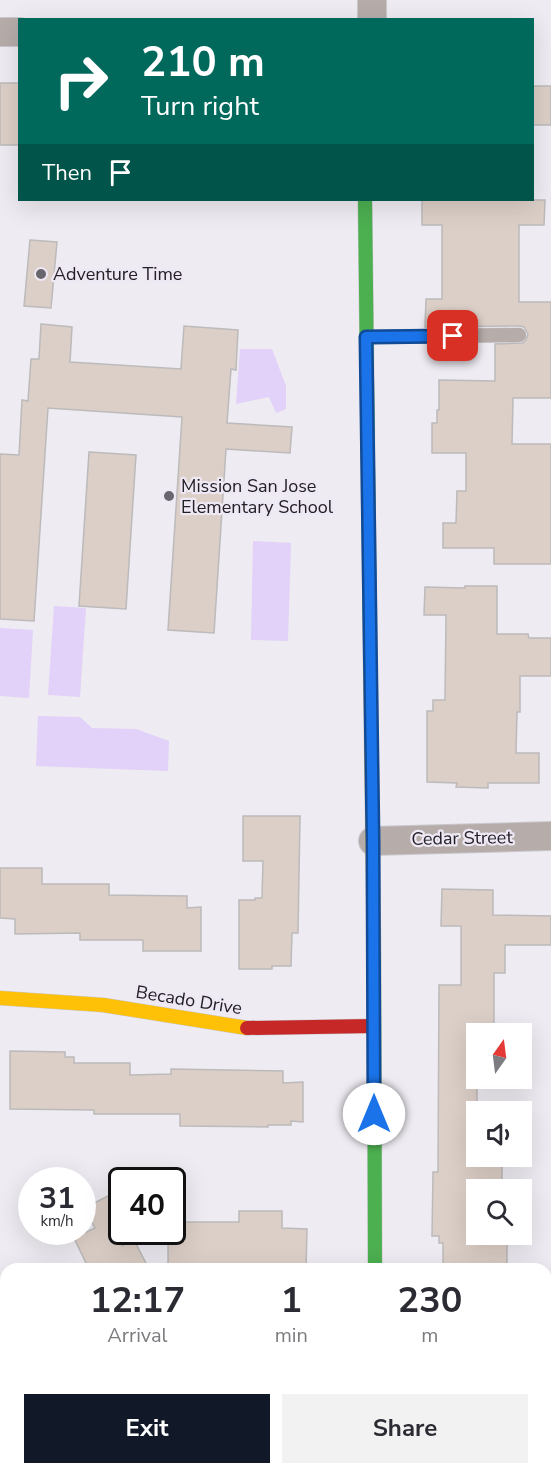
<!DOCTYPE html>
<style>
:root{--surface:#fff;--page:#f2f2f3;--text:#2b2b33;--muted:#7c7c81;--accent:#111827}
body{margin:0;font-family:"Nunito Sans",sans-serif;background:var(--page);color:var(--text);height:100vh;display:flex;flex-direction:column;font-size:22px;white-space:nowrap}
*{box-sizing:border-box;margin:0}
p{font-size:20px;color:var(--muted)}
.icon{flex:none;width:33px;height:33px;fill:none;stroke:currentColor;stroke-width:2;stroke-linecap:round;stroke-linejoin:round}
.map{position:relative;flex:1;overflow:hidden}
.sheet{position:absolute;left:0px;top:1263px;width:552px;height:212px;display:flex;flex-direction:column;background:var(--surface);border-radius:18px 18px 0 0;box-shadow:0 6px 24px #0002}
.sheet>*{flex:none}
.banner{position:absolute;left:18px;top:18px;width:516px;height:183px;border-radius:0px;box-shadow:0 6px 24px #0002;background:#00695c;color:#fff;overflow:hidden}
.needle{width:39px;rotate:14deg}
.controls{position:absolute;left:466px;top:1023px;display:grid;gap:12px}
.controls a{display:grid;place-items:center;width:66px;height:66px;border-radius:0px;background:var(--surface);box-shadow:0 6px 24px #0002;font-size:30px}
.speed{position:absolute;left:18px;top:1167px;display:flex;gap:12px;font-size:30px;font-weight:700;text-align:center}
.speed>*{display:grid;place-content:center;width:78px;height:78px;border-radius:50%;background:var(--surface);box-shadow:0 6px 24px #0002;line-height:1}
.speed small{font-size:15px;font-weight:400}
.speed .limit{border:3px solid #111;border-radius:9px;background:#fff;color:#111}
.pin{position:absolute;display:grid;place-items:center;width:51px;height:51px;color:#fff;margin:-26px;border-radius:12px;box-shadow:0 3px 9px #0006}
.me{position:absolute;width:66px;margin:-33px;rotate:0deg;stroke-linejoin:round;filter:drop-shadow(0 0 4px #0008)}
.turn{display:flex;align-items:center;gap:21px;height:126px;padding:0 24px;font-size:27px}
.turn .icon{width:78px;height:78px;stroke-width:2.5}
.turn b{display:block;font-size:42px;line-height:51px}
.then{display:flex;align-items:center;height:57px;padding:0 24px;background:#0003;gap:12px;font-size:22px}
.eta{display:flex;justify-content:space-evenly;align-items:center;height:102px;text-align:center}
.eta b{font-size:36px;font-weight:700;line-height:42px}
.action{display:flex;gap:12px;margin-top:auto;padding:12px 24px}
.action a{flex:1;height:69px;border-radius:0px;background:var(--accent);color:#fff;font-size:24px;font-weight:700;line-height:69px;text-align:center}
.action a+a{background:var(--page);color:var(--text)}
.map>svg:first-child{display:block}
</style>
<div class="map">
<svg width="551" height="1474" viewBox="0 0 551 1474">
<rect width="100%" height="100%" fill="#eeebf2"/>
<g fill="#e2d1f8">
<polygon points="240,349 272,349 286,386 286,409 276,413 269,397 236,404"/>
<polygon points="253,541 291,543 288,641 251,640"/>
<polygon points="54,606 86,608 80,697 48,695"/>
<polygon points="0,628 33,630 29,698 0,696"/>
<polygon points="38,716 80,717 92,728 136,729 169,741 168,771 36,766"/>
</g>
<g fill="#dccfc7" stroke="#bcbabb" stroke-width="1.5">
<rect x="0" y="83" width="20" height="62"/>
<rect x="532" y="86" width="19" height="39"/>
<polygon points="422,200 545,200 544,225 519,225 519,302 551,302 551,398 513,398 512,444 551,444 551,564 494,564 494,548 443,548 443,523 456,523 457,491 466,491 466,453 432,453 432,423 437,423 437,410 439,410 439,380 495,381 495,344 523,343 526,340 528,334 524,327 519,326 425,327 426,299 442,299 442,225 422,225"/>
<polygon points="30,240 57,242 51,308 24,306"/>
<polygon points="41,324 72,327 70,362 181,369 184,326 238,330 236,370 231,369 227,423 292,427 290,453 226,449 214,633 168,630 182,417 48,408 34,621 0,619 0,454 19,455 22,400 28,401 31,359 39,359"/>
<polygon points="89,452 136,455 126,609 79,606"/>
<polygon points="465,586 497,586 497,634 528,634 529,638 551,638 551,676 520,676 520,712 517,712 516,753 539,753 539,783 488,783 488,788 456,787 457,783 427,782 427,711 433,711 433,700 445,700 446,615 424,615 425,587 465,588"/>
<polygon points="243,816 300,816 298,933 292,933 291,966 272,966 272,969 239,969 239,900 255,900 255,898 262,898 263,861 243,861"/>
<polygon points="0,868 42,868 42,884 109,884 109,895 187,896 187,908 201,907 201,951 143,951 143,940 80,940 80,933 15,934 15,919 0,918"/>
<polygon points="442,889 493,890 493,915 551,916 551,945 505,945 505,973 494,973 494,1034 477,1034 477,1156 502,1156 502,1190 477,1190 477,1234 507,1234 507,1269 443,1269 443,1243 439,1243 439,1236 432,1236 433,1172 438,1172 439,985 461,985 461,926 441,926"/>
<polygon points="10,1051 65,1052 65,1057 74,1057 74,1063 130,1063 130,1075 171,1074 171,1069 283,1071 283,1083 303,1082 303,1122 291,1121 291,1125 268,1125 268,1127 180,1126 180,1114 94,1114 94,1110 10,1109"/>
<polygon points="112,1194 122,1213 122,1246 134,1240 149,1269 73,1269 86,1263 74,1238 95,1228 84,1208"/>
<polygon points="239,1211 282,1211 282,1228 307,1229 306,1269 168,1269 168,1232 172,1232 172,1222 239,1222"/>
</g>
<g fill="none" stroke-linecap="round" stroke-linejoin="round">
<defs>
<polyline id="lane" points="366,337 519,335"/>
<g id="street">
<polyline points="372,20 372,0"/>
<polyline points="0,32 20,32"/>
<polyline points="373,841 551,836"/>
<polyline points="376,1468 376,1474"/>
</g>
<g id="fast">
<polyline points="365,200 370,640"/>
<polyline points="374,956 375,1269"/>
</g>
<g id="slow">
<polyline points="370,640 374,956"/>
<polyline points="0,998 103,1005 247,1028"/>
</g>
<polyline id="jam" points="247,1028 373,1026"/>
</defs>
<use href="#lane" stroke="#c9c7cc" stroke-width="15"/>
<use href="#street" stroke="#c9c7cc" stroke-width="30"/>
<use href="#fast" stroke="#c9c7cc" stroke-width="15"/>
<use href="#slow" stroke="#c9c7cc" stroke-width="15"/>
<use href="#jam" stroke="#c9c7cc" stroke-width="15"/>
<use href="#lane" stroke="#b6adab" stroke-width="14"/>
<use href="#street" stroke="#b6adab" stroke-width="28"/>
<use href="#fast" stroke="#4caf50" stroke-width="14"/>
<use href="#slow" stroke="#ffc107" stroke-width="14"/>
<use href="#jam" stroke="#c62828" stroke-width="14"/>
</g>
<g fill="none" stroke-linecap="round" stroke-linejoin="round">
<defs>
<polyline id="route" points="374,1114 373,841 366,337 453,336"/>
</defs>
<use href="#route" stroke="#114b97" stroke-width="15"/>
<use href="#route" stroke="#1a73e8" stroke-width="10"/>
</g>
<g fill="#69676d" stroke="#eee8f5" stroke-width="2">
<circle cx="41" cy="274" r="6"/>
<circle cx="169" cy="496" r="6"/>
</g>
<g text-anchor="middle" stroke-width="4.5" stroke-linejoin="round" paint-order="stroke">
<g font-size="18" fill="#222025" stroke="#eee8f5" text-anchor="start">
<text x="53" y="280">Adventure Time</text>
<text x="181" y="492">Mission San Jose<tspan x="181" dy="21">Elementary School</tspan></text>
</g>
<g font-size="18" fill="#222025" stroke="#eee8f5">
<text transform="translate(462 838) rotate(-1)" y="6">Cedar Street</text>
<text transform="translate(189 1000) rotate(9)" y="6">Becado Drive</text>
</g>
</g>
</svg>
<div class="controls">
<a><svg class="needle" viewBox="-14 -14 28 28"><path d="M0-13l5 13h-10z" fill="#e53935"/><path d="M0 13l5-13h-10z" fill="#7c7c81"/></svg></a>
<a><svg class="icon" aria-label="sound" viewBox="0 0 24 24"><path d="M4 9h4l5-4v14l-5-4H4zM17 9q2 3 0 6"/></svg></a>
<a><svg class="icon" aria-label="search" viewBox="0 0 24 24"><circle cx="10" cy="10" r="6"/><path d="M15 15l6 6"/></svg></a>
</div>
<div class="speed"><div>31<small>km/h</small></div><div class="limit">40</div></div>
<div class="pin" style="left:453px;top:336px;background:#d93025"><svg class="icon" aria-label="arrive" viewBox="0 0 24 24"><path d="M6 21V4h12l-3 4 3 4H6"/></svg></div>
<svg class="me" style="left:374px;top:1114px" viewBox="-20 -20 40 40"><circle r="19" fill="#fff"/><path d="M0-13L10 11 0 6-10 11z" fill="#1a73e8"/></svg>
<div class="banner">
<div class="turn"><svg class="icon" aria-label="right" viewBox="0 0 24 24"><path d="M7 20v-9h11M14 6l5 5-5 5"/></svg><div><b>210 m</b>Turn right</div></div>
<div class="then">Then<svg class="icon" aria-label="arrive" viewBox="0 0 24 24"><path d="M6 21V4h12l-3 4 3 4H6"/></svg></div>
</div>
<section class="sheet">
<div class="eta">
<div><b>12:17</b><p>Arrival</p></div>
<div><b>1</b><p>min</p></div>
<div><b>230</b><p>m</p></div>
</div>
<div class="action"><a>Exit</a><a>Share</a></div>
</section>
</div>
